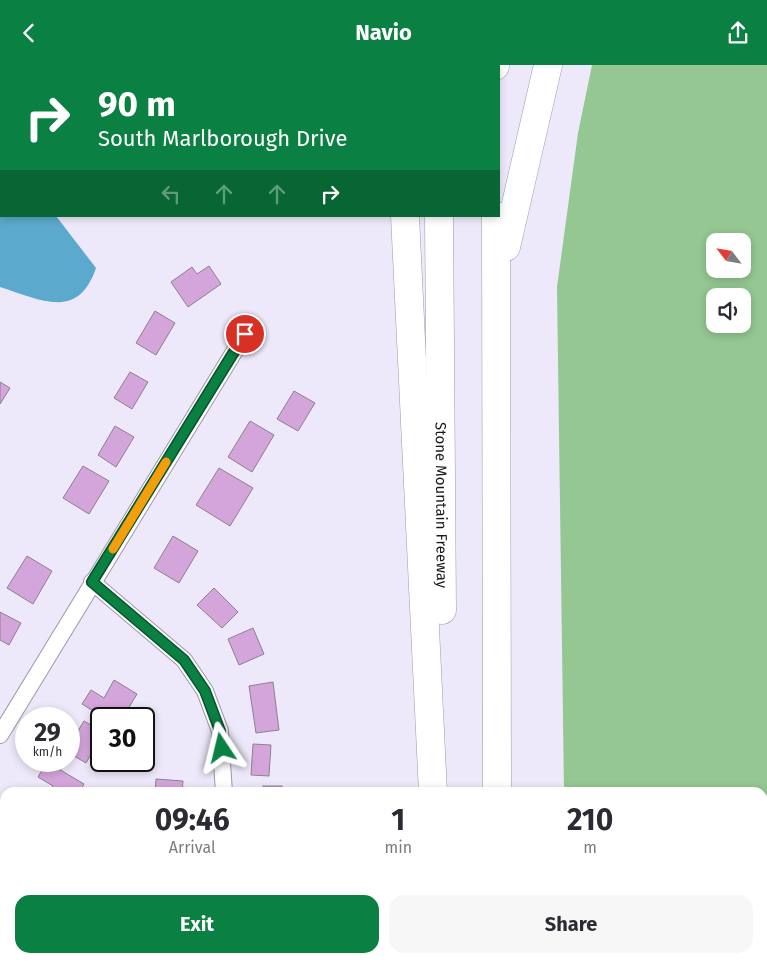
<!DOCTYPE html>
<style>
:root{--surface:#fff;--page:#f7f7f7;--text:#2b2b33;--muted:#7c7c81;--accent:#0b8043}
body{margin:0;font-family:"Fira Sans",sans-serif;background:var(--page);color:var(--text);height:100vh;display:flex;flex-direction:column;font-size:19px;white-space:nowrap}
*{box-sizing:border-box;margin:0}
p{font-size:16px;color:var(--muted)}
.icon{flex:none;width:28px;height:28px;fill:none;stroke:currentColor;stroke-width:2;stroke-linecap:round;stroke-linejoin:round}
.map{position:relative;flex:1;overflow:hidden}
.panel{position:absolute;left:0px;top:722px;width:768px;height:176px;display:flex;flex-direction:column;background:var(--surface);border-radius:15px 15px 0 0;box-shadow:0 2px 8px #0003}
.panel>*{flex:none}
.hud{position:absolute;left:0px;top:0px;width:500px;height:152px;box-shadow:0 2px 8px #0003;background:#0b8043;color:#fff;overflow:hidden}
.needle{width:32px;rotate:301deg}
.fabs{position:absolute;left:706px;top:168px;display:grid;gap:10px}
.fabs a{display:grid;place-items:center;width:45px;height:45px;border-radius:10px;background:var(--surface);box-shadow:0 2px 8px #0003;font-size:25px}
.speed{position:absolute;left:15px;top:642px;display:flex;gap:10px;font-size:25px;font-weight:700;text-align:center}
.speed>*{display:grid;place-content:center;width:65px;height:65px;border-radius:50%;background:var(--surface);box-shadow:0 2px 8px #0003;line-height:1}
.speed small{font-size:12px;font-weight:400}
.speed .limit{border:2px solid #111;border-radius:8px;background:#fff;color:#111}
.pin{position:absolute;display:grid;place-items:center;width:42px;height:42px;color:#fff;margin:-21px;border:2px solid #fff;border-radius:50%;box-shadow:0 1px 5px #0007}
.me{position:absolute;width:55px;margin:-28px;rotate:350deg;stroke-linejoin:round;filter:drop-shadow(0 0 4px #0008)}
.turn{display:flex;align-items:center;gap:18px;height:105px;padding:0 15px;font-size:22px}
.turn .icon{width:65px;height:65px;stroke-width:2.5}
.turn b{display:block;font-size:35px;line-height:42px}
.lanes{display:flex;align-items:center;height:48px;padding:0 15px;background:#0003;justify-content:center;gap:25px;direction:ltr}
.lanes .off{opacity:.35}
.eta{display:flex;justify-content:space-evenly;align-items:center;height:85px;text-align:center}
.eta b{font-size:30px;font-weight:700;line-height:35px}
.button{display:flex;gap:10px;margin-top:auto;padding:10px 15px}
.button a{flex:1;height:58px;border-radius:15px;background:var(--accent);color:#fff;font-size:20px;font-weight:700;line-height:58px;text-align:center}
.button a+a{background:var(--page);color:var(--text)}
header{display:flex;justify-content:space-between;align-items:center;height:65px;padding:0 15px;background:var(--accent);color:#fff;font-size:22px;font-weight:700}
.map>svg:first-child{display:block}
</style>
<header><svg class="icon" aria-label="back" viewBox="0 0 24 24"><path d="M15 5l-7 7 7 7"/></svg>Navio<svg class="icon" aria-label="share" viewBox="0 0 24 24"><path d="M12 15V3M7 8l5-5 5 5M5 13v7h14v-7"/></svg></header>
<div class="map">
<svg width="767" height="898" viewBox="0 0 767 898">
<rect width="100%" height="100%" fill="#eee9fa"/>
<path fill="#94c791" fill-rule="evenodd" d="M592,0H767V898H567L566,894H762V728L564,727L557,222L578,68ZM715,176H742V204H715ZM715,231H742V259H715Z"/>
<path fill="#5ba9cc" d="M0,139L1,151H56L96,203C78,256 41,235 0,222Z"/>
<g fill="#d4a5db" stroke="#8c808d">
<polygon points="209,201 221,219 188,242 171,217 192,202 197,209"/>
<polygon points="155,246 175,258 156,290 136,278"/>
<polygon points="130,307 148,317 132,344 114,333"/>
<polygon points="0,317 10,323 0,339"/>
<polygon points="294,326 315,338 298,366 277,354"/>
<polygon points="250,356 274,370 252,407 228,392"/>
<polygon points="115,361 134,372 116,402 98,390"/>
<polygon points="83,401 109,416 89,449 63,433"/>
<polygon points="219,403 253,423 230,461 196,440"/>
<polygon points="173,471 198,486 179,518 154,503"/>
<polygon points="27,491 52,506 33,539 7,523"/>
<polygon points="214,523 238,547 222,563 197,540"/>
<polygon points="0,547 21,558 9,580 0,575"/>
<polygon points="253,563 264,589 239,600 228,574"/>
<polygon points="114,615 137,629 122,654 106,654 82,639 91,625 104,633"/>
<polygon points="273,617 279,665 256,668 249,621"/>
<polygon points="84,656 101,666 101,672 86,698 69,688 69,665 76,669"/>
<polygon points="253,679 271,680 269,711 251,710"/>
<polygon points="47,697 84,719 79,728 49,728 53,721 38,712"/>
<polygon points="156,714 183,716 182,728 155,728"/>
<rect x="263" y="721" width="19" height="7"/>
<polygon points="0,796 5,799 5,822 0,831"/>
<polygon points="73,894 120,894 117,898 71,898"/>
<polygon points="211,894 253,894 261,898 209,898"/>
</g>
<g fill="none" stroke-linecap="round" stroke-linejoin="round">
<defs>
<g id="street">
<polyline points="150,0 162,1"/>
<polyline points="92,517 184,595 205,626 220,666 224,728"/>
<polyline points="0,670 245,269"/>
<polyline points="170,898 173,894"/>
</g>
<g id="highway">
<polyline points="382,0 383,1"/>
<polyline points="438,0 438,1"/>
<polyline points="495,0 495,1"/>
<polyline points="405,151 433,728"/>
<path id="s1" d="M439,151L442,545"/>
<polyline points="496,151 497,728"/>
<polyline points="506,182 548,0"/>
<polyline points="442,894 442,898"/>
<polyline points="497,894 497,898"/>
</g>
</defs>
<use href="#street" stroke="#9d99a9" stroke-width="18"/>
<use href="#highway" stroke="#9d99a9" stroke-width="29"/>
<use href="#street" stroke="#fff" stroke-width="16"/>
<use href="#highway" stroke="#fff" stroke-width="28"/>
</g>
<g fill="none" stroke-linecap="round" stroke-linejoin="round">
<defs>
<polyline id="route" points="222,683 220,666 205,626 184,595 92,517 245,269"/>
</defs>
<use href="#route" stroke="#07532c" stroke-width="12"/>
<use href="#route" stroke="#0b8043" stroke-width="9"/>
<polyline stroke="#f59e0b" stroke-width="9" points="113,484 166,397"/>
</g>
<g text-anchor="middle" stroke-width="4" stroke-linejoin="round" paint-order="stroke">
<g font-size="15" fill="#19181e" stroke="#fff">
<text dy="5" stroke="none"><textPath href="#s1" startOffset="289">Stone Mountain Freeway</textPath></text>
</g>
</g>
</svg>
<div class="fabs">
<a><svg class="needle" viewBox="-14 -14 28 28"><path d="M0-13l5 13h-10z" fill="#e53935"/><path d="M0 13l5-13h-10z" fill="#7c7c81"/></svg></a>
<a><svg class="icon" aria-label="sound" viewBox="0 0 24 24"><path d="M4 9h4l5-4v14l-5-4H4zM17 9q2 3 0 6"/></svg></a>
</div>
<div class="speed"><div>29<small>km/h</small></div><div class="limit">30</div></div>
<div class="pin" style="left:245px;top:269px;background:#d93025"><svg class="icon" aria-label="arrive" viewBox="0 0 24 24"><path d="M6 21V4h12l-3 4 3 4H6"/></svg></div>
<svg class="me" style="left:222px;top:683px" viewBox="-20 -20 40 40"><path d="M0-17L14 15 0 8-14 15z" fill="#0b8043" stroke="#fff" stroke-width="4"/></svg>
<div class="hud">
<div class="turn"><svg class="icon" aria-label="right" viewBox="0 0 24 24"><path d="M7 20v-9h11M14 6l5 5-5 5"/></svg><div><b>90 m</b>South Marlborough Drive</div></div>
<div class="lanes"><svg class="icon off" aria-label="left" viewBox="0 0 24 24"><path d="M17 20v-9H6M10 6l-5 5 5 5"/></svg><svg class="icon off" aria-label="ahead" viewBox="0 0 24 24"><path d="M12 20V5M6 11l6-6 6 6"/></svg><svg class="icon off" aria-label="ahead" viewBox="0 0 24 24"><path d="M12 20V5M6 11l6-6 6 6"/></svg><svg class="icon" aria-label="right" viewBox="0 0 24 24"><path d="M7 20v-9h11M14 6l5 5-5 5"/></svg></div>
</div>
<section class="panel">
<div class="eta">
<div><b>09:46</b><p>Arrival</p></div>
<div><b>1</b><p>min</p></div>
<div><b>210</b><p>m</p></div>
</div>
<div class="button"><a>Exit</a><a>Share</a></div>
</section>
</div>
